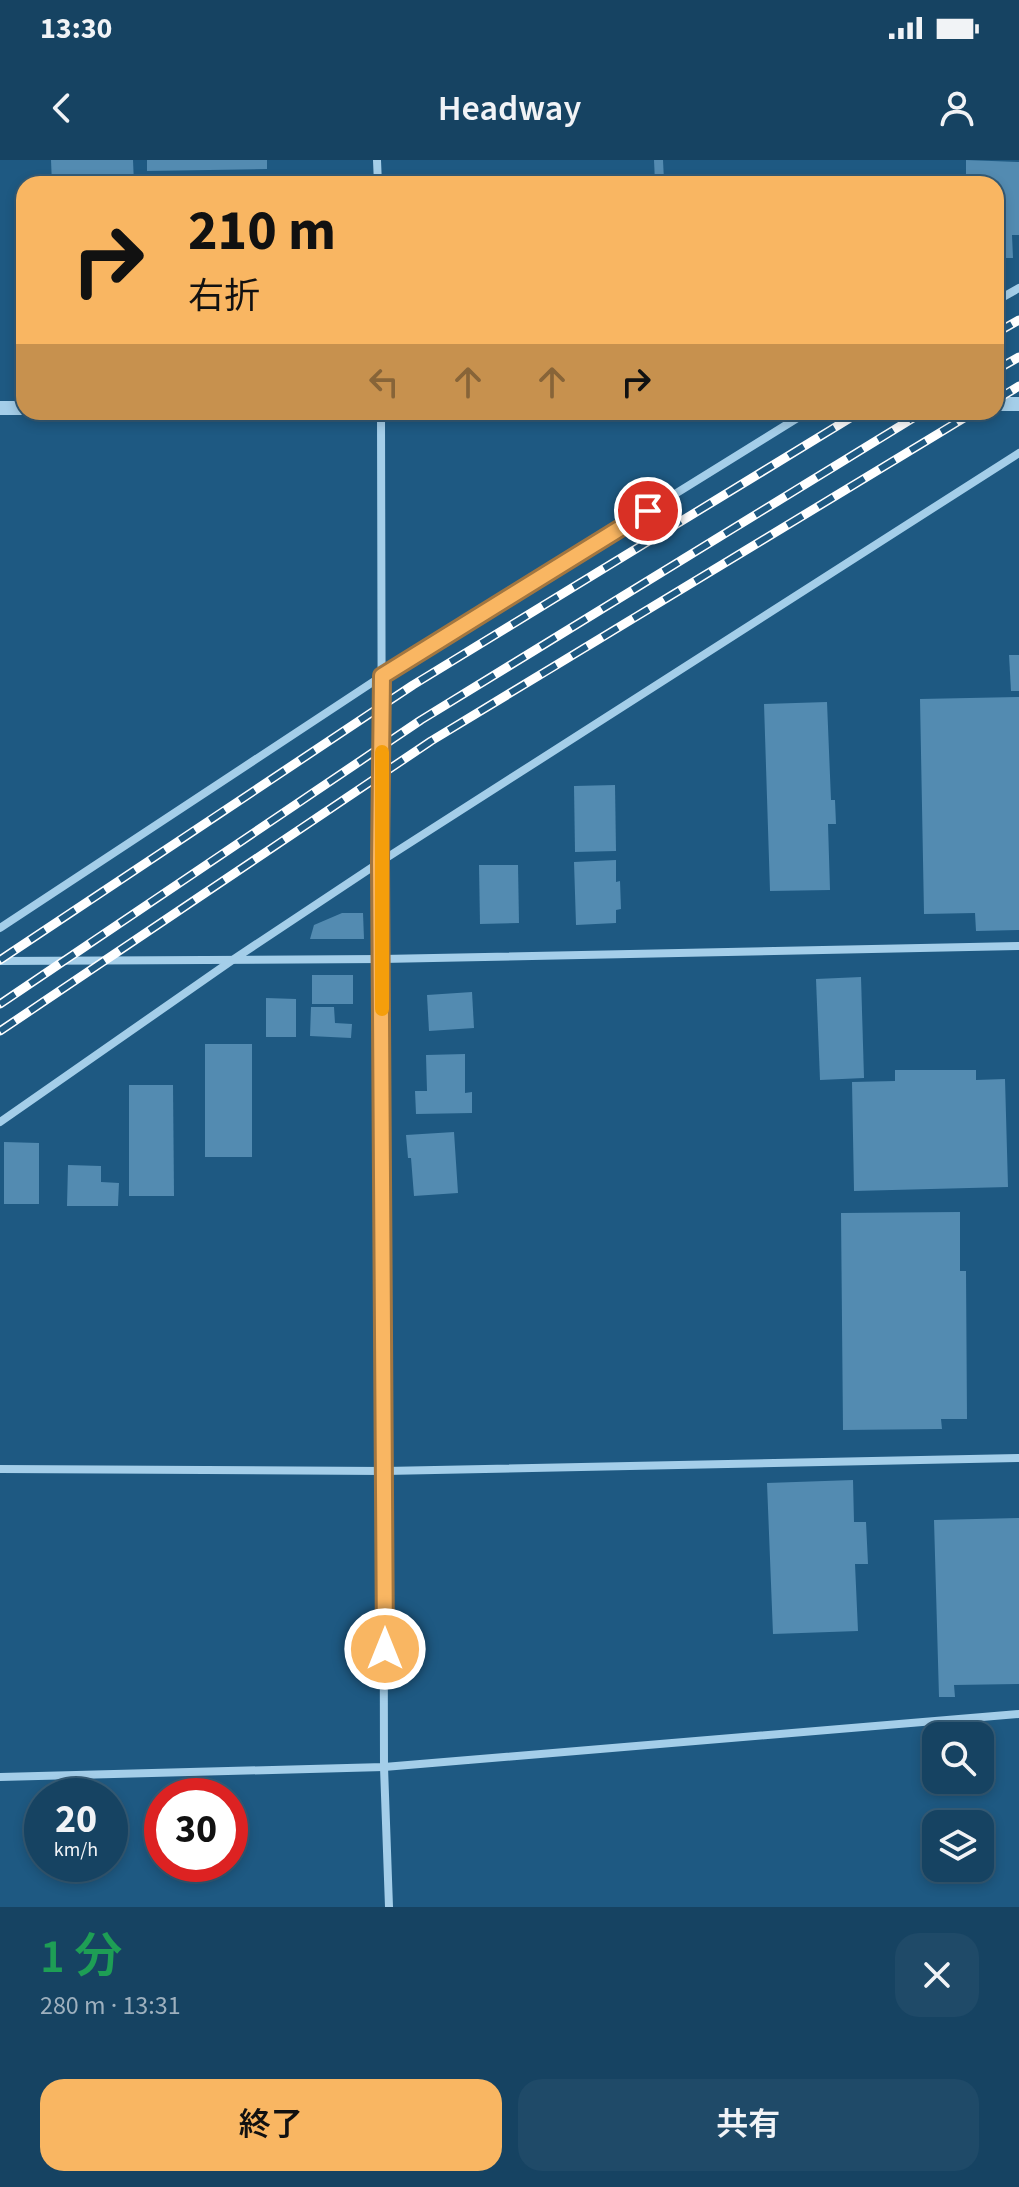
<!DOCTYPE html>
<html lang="ja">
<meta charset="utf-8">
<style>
:root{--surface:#164362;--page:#1f4a68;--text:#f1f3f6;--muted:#9eb0be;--line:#355c77;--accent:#f9b662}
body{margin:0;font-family:"Source Sans 3","Noto Sans JP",sans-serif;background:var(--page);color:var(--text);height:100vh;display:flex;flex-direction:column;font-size:30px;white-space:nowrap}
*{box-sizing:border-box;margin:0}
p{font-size:26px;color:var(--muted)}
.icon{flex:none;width:44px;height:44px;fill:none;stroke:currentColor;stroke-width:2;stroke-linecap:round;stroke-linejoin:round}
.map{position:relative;height:1747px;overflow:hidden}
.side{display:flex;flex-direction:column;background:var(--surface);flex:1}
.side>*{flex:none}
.banner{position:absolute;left:16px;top:16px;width:988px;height:244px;border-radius:24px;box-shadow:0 4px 12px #0003,0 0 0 2px var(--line);background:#f9b662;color:#111;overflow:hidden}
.tools{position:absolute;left:922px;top:1562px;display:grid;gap:16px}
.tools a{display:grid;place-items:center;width:72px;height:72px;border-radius:16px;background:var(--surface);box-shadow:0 4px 12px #0003,0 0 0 2px var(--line);font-size:40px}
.speed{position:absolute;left:24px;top:1618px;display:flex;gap:16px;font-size:40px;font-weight:700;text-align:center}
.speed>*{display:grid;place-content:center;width:104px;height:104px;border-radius:50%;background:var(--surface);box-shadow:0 4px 12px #0003,0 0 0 2px var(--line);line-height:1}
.speed small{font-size:20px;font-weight:400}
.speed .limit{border:12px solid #d22;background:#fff;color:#111}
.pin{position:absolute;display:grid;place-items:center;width:68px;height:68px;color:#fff;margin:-34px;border:4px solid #fff;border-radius:50%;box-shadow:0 2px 8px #0007}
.me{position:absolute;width:88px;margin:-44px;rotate:0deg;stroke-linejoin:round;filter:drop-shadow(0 0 6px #0008)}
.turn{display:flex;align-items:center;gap:28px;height:168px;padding:0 40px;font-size:36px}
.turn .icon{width:104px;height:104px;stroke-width:2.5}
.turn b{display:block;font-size:56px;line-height:68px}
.lanes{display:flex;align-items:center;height:76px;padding:0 40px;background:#0003;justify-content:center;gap:40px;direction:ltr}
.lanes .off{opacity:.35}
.round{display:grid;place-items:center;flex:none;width:84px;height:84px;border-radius:24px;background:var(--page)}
.headline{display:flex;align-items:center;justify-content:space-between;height:136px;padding:0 40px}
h1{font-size:48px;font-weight:600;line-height:60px;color:#1e9e55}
.cta{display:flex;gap:16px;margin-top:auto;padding:16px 40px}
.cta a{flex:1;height:92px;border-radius:24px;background:var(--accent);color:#111;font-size:32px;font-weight:600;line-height:92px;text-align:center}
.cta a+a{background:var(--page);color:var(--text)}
.status{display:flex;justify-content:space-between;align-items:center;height:56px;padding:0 40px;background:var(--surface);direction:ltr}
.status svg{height:22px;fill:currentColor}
header{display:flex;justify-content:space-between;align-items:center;height:104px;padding:0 40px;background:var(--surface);font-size:36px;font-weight:600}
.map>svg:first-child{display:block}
</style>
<div class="status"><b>13:30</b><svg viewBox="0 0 49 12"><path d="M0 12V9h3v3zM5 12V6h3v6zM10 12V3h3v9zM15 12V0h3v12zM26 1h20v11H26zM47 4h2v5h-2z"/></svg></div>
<header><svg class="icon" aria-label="back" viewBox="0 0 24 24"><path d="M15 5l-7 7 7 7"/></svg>Headway<svg class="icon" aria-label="person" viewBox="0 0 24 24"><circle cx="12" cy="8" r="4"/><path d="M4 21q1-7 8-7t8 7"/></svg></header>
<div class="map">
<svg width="1019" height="1747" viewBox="0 0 1019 1747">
<rect width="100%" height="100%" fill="#1e5982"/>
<g fill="#538bb1">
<polygon points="51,0 133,0 134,24 52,24"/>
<polygon points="147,0 267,0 267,9 147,11"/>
<polygon points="654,0 663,0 664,21 655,22"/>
<polygon points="966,0 1019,2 1019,75 1012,75 1013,98 996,98 996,24 966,24"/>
<polygon points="1009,495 1019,495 1019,531 1011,531"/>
<polygon points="1019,537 1019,770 976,771 975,753 924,754 920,539"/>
<polygon points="827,542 831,640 835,640 836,664 828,664 830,730 770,731 764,544"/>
<polygon points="615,625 616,691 575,692 574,626"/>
<polygon points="616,700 616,722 620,721 621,749 616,750 616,763 576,765 574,702"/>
<polygon points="479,705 518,705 519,763 480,764"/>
<polygon points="342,753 363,753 364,779 310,779 314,765"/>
<rect x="312" y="815" width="41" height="29"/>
<polygon points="861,817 864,918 820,920 816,819"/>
<polygon points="472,832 474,868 429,871 427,835"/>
<polygon points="266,838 296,839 296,877 266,877"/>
<polygon points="311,847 334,847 335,863 352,864 351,878 310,876"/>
<rect x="205" y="884" width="47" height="113"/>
<polygon points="465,894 465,933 472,932 472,953 416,954 415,931 427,931 426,895"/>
<polygon points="895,910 976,910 976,920 1005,919 1008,1027 854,1031 852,922 895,921"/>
<polygon points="129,925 173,925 174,1036 129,1036"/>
<polygon points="454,972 458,1033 414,1036 411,998 408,998 406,975"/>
<polygon points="4,982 39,983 39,1044 4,1044"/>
<polygon points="68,1005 101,1006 101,1022 119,1023 118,1046 67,1046"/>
<polygon points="960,1052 960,1111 966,1111 967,1259 941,1259 942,1269 843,1270 841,1053"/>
<polygon points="853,1320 854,1362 866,1362 868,1404 855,1404 858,1471 773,1474 767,1323"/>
<polygon points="1019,1358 1019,1524 954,1525 955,1537 939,1537 934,1360"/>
</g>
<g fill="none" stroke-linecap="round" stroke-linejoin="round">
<g stroke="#a4cee9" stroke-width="8">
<polyline points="377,0 378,24"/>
<polyline points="996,141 1019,128"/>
<polyline points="381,252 384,1607 389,1747"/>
<polyline points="0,768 382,516 807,252"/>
<polyline points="0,801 382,799 1019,786"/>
<polyline points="0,962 234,799 380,702 1019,293"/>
<polyline points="0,1309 385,1311 1019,1298"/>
<polyline points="0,1617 384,1607 1019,1554"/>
</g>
<g stroke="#a4cee9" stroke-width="14">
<polyline points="996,244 1019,244"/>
<polyline points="0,248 24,248"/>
</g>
<defs>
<g id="rail">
<polyline points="996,173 1019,160"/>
<polyline points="996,210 1019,197"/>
<polyline points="996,240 1019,226"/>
<polyline points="0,800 413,525 860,252"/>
<polyline points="0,844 421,560 923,252"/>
<polyline points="0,871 431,581 974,252"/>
</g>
</defs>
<use href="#rail" stroke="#fff" stroke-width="9"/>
<use href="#rail" stroke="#1e5982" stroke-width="6" stroke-dasharray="18" stroke-linecap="butt"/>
</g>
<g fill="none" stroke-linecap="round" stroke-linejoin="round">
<defs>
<polyline id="route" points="385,1489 380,702 382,516 648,351"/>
</defs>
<use href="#route" stroke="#a27640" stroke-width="20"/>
<use href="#route" stroke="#f9b662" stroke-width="14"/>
<polyline stroke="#f59e0b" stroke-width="14" points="382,592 382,849"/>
</g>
</svg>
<div class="tools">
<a><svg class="icon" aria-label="search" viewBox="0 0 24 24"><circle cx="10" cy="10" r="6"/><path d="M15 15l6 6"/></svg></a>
<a><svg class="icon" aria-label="layers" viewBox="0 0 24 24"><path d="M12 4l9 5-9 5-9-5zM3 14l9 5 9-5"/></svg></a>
</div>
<div class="speed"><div>20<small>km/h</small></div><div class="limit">30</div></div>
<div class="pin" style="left:648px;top:351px;background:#d93025"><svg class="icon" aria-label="arrive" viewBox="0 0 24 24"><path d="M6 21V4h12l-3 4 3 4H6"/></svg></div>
<svg class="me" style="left:385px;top:1489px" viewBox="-20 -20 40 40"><circle r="17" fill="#f9b662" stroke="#fff" stroke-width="3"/><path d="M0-11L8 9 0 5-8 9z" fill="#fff"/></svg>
<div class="banner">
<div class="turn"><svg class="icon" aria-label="right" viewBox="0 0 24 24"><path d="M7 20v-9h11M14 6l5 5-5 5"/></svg><div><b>210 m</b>右折</div></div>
<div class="lanes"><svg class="icon off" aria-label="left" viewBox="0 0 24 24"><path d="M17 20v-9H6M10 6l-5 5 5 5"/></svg><svg class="icon off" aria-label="ahead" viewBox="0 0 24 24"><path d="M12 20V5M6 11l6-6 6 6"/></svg><svg class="icon off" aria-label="ahead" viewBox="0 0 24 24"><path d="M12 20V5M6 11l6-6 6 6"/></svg><svg class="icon" aria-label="right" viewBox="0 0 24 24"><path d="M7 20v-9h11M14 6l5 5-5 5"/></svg></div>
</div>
</div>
<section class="side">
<div class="headline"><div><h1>1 分</h1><p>280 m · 13:31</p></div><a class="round"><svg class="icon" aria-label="close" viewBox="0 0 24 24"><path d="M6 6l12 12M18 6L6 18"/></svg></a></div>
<div class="cta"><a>終了</a><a>共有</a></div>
</section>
